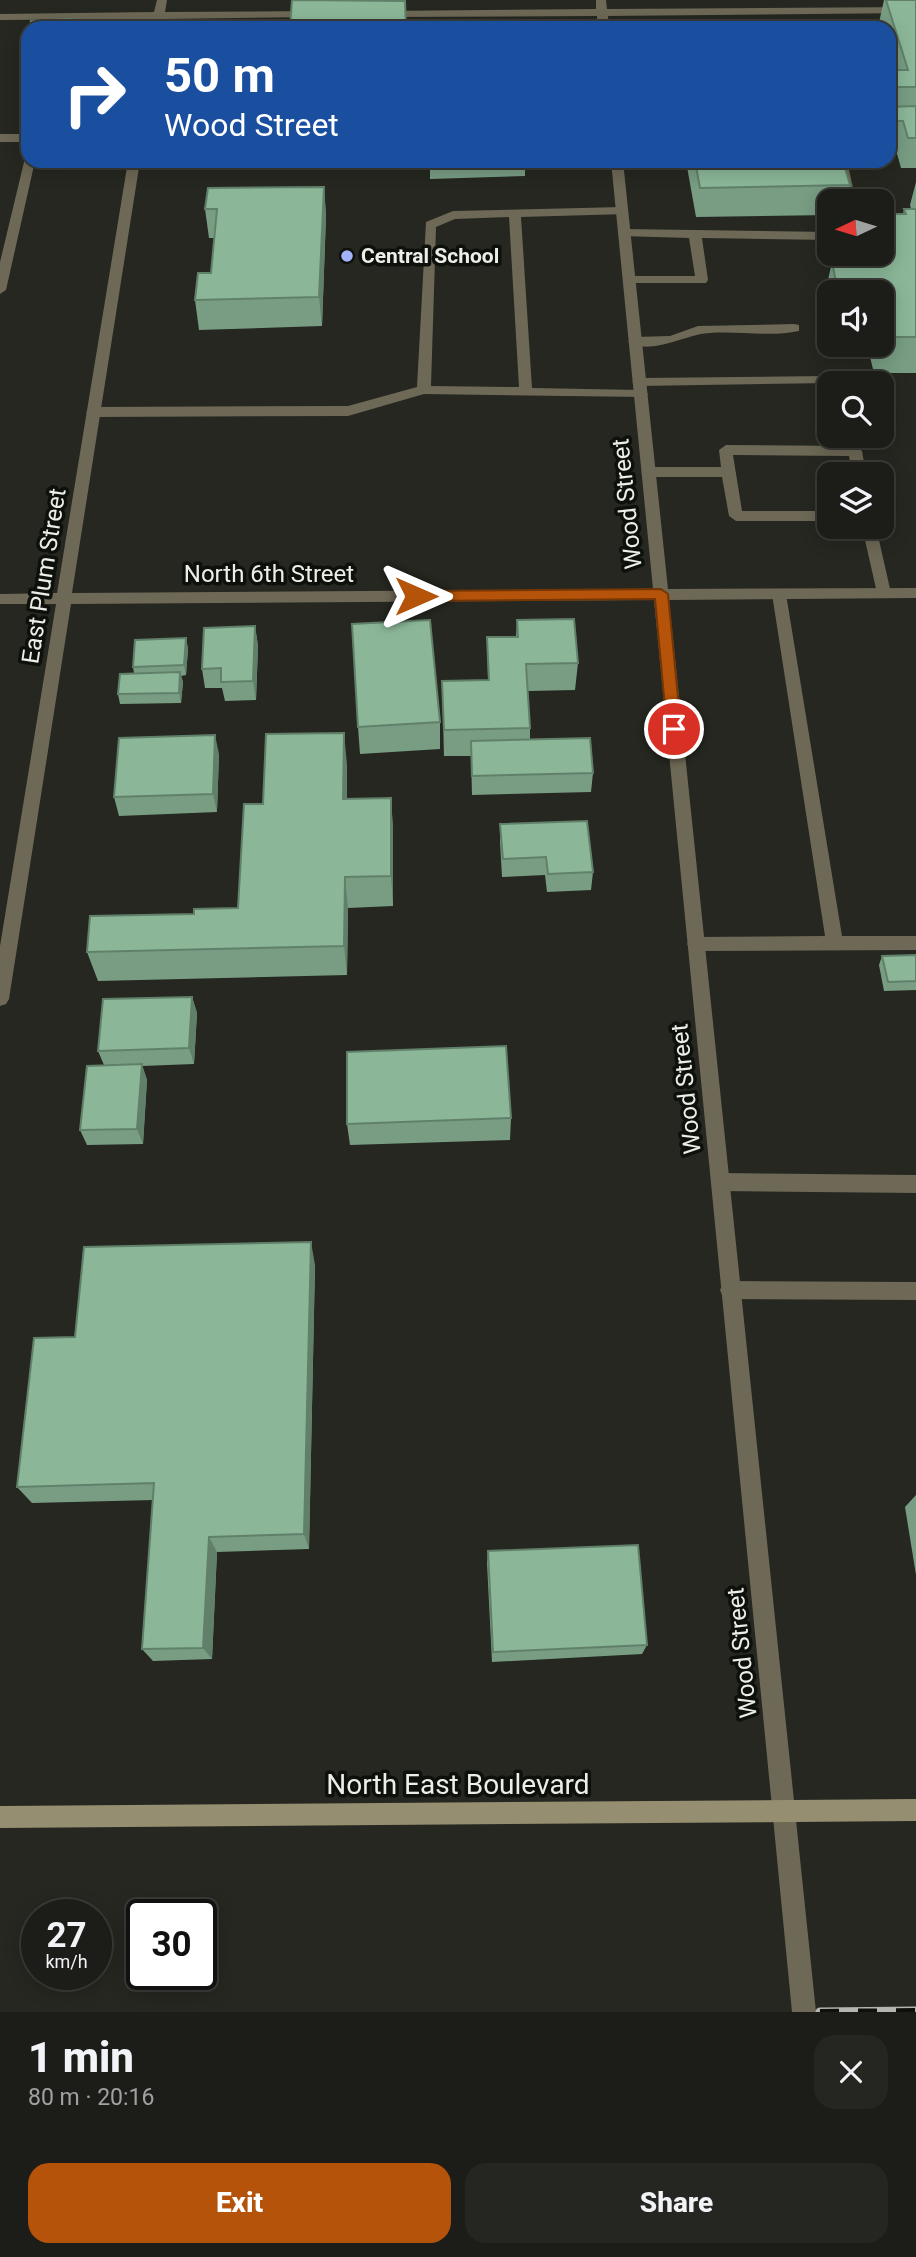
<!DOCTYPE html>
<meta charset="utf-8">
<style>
:root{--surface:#1c1d18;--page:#252621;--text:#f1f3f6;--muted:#a0a2a2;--line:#3a3b37;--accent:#b45309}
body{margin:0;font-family:Roboto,sans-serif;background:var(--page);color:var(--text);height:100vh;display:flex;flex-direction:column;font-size:26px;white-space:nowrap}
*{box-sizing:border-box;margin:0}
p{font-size:23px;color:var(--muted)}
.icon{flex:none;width:38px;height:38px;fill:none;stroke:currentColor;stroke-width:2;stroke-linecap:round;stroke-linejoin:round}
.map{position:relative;height:2012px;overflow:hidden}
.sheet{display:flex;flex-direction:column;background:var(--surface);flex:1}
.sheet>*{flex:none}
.guide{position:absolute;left:21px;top:21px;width:875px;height:147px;border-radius:21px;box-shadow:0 4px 18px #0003,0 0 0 2px var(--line);background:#1a4fa0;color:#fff;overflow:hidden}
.needle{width:46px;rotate:266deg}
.controls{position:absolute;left:817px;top:189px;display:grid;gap:14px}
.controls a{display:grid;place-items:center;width:77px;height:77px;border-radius:14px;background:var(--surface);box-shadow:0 4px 18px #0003,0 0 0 2px var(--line);font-size:35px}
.speed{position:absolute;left:21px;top:1899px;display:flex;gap:14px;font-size:35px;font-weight:700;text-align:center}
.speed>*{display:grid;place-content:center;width:91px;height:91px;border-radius:50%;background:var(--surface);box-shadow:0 4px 18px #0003,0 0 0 2px var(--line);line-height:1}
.speed small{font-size:18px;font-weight:400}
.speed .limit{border:4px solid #111;border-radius:10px;background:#fff;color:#111}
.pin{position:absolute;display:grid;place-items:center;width:60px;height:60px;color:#fff;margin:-30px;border:4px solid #fff;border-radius:50%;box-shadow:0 2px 7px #0007}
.me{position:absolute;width:77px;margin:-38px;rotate:90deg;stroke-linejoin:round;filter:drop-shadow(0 0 5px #0008)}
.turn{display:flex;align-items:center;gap:24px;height:147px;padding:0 28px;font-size:32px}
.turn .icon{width:91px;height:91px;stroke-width:2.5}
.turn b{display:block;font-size:49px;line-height:60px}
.round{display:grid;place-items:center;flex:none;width:74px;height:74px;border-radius:21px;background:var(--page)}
.overview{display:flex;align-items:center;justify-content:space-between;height:119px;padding:0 28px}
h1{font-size:42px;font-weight:800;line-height:52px}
.primary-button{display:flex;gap:14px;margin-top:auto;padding:14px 28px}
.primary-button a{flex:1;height:80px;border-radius:21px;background:var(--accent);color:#fff;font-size:28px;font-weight:800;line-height:80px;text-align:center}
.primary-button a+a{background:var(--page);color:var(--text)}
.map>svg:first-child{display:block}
</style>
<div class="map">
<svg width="916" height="2012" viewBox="0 0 916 2012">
<rect width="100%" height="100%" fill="#252720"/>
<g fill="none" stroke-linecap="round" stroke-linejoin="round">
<g fill="#6e6856" fill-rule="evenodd">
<rect x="0" y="134" width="28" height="8"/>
<polygon points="25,158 35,161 6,290 0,294 0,262"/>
<polygon points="835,161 847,161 856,201 844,201"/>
<path d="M622,207L628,211L626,214L521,217L532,388L641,390L648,394L646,397L424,394L348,416L93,417L86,412L93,407L348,406L417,387L426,222L453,211ZM509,217L519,387L431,386L436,227L455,219Z"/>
<polygon points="624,229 830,232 830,240 702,238 708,280 706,283 629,283 625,282 625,276 695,276 689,238 620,236 618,233"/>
<path d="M794,324L799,325V331C767,338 733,329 701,334C683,337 645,356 628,341L635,337L670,336L698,326Z"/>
<polygon points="827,376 834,380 832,383 639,386 632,382 639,378"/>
<polygon points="726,445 855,446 862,451 866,474 852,474 849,456 733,455 742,511 830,511 830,521 736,521 729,516 722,477 648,477 641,472 648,467 721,467 719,450"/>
<polygon points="862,527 876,527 891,593 889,597 879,597 877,593"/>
<polygon points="779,589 786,594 842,936 916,936 916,950 696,951 690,949 687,944 690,939 696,937 825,936 772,594"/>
<polygon points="720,1173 916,1175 916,1193 720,1191 713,1188 711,1182 713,1176"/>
<polygon points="730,1281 916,1282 916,1300 730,1299 723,1297 720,1290 723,1283"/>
</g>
<g fill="#6e6856" fill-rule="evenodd">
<polygon points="157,0 167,0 165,12 314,11 319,14 314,17 164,19 163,28 151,28 153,19 0,20 0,14 154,12"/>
<polygon points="596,0 606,0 607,9 916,7 916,13 608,16 609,28 597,28 597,16 384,17 379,14 384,11 596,9"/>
<polygon points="128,161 140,161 72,593 653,589 611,161 623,161 668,589 916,588 916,598 669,600 816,2012 792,2012 654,600 71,604 9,999 6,1004 0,1006 0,946 56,604 0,604 0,594 57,593"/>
</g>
<polygon fill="#968e70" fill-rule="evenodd" points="916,1799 916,1821 0,1828 0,1806"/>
<defs>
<polyline id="rail" points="820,2012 916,2011"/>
</defs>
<use href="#rail" stroke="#b3b5af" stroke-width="9"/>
<use href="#rail" stroke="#0e100c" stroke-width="6" stroke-dasharray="19" stroke-linecap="butt"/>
</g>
<g fill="#789d83">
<polygon points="884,0 916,0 916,168 901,168 896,150 889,151 889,70 892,70 889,62 889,28 878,27"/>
<polygon points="430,161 525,161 525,176 430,179"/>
<polygon points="686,161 843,161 850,185 846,201 830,201 830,215 696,217"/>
<polygon points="916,182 916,373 874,373 870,357 851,357 849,345 882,345 882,292 830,292 830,330 824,298 832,262 872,262 871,254 882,254 882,214 903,214 904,209 911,209 910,205"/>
<polygon points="324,187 326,216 322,326 199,330 195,300 211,273 214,238 209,238 205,209"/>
<polygon points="517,620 578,663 575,690 528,691 530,728 530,740 593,773 591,792 472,795 471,756 444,756 442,681 488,680 487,637 516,637"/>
<polygon points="255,626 258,646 256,700 225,701 222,688 205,688 202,669"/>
<polygon points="186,638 188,649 186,675 181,676 183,682 181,703 120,704 118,694 134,673 133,667"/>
<polygon points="440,722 440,749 360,754 358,727"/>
<polygon points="219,754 217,812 119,816 114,797"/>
<polygon points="347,765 347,799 391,798 393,830 393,906 348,908 347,975 98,981 87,952 194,914 238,908 263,804"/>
<polygon points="500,824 593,872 591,890 547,892 545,875 502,877 500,842"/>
<polygon points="916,955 916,990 884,991 879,965 882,956"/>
<polygon points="192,997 197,1013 194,1064 142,1066 147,1080 143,1144 87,1145 80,1130 104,1065 98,1051"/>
<polygon points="511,1118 510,1140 350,1145 347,1124"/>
<polygon points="315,1265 309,1549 217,1552 212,1659 153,1661 142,1649 153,1500 32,1503 17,1487 75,1337"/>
<polygon points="916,1495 916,1575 905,1507"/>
<polygon points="488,1551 647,1645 642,1654 492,1662 487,1563"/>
</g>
<g fill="#61806a">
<polygon points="324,187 326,216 322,326 319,297"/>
<polygon points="255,626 258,646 256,700 253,681"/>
<polygon points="186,638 188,649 186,675 184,665"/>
<polygon points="180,672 183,682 181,703 179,693"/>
<polygon points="344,733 347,765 347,831 343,799"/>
<polygon points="215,735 219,754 217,812 213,794"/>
<polygon points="391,798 393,830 393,906 391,876"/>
<polygon points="345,877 348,908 347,975 344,946"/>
<polygon points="192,997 197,1013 194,1064 189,1048"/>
<polygon points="142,1064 147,1080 143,1144 137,1129"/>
<polygon points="311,1242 315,1265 309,1549 304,1534"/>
<polygon points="209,1537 217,1552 212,1659 203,1648"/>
</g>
<g fill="#8bb798" stroke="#61806a" stroke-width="2">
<polygon points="292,0 405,1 406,28 290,28"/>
<polygon points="886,0 916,0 916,87 889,87 889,70 908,70"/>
<polygon points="72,19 71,26 89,25 89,28 30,28 31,21"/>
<polygon points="916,106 916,138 908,138 903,121 889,121 889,107"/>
<polygon points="695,161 843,161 850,185 700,188"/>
<polygon points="324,187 319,297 195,300 198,273 211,273 217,209 205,209 208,188"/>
<polygon points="904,209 916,209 916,337 883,337 882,331 882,292 838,292 832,262 889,262 882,229 882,214 906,214"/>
<polygon points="574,619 578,663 526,664 530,728 444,730 442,681 489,680 487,637 518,637 517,620"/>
<polygon points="430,620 440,722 358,727 352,624"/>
<polygon points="255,626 253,681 221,682 221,668 202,669 204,628"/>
<polygon points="186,638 184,665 133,667 135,640"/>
<polygon points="180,672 179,693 118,694 120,674"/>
<polygon points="344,733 343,799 391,798 391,876 345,877 344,946 87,952 90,916 194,914 194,909 238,908 244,804 263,804 266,734"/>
<polygon points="215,735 213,794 114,797 119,738"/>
<polygon points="590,738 593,773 472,776 471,741"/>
<polygon points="587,821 593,872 548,874 546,857 503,859 500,824"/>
<polygon points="916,955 916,981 888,982 882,956"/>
<polygon points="192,997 189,1048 98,1051 103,999"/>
<polygon points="506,1046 511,1118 347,1124 347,1052"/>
<polygon points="142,1064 137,1129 80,1130 87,1066"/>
<polygon points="311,1242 304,1534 209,1537 203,1648 142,1649 154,1483 17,1487 34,1338 75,1337 84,1247"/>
<polygon points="638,1545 647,1645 493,1652 488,1551"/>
</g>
<polygon fill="#b45309" stroke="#753606" stroke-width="2" points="661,589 668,594 681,729 674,734 667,729 655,599 416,601 410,596 416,591"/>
<circle fill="#a1b3fd" stroke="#0e100c" stroke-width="2.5" cx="347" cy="256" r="7"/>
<g text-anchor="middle" stroke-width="7" stroke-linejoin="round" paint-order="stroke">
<g font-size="21" font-weight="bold" fill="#eceee8" stroke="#0e100c" text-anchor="start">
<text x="361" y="263">Central School</text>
</g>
<g font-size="24" fill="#eceee8" stroke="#0e100c">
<text transform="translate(627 504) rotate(-96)" y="8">Wood Street</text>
<text x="269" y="582">North 6th Street</text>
<text transform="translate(44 576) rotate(-81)" y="8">East Plum Street</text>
<text transform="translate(686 1089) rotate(-96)" y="8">Wood Street</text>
<text transform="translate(742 1653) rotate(-96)" y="8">Wood Street</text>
</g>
<g font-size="28" fill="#eceee8" stroke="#0e100c">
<text x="458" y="1794">North East Boulevard</text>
</g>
</g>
</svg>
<div class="controls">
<a><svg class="needle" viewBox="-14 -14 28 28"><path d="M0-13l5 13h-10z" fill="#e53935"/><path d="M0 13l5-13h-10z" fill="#a0a2a2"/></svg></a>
<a><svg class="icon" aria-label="sound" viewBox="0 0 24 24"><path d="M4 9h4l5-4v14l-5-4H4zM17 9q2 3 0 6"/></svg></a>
<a><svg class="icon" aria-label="search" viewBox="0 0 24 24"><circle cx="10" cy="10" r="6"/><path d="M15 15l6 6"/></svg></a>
<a><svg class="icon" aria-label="layers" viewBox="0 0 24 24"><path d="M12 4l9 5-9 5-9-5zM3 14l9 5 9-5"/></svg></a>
</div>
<div class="speed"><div>27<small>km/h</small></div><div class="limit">30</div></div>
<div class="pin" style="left:674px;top:729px;background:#d93025"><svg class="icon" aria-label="arrive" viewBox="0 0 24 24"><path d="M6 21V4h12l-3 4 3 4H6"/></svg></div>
<svg class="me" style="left:416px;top:596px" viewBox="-20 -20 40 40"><path d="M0-17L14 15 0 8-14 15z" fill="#b45309" stroke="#fff" stroke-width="4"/></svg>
<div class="guide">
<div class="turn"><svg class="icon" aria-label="right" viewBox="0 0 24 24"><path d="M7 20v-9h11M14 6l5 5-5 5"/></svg><div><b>50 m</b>Wood Street</div></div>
</div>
</div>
<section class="sheet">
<div class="overview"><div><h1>1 min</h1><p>80 m · 20:16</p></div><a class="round"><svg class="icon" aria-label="close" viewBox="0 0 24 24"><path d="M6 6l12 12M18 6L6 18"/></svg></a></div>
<div class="primary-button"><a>Exit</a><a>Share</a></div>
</section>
